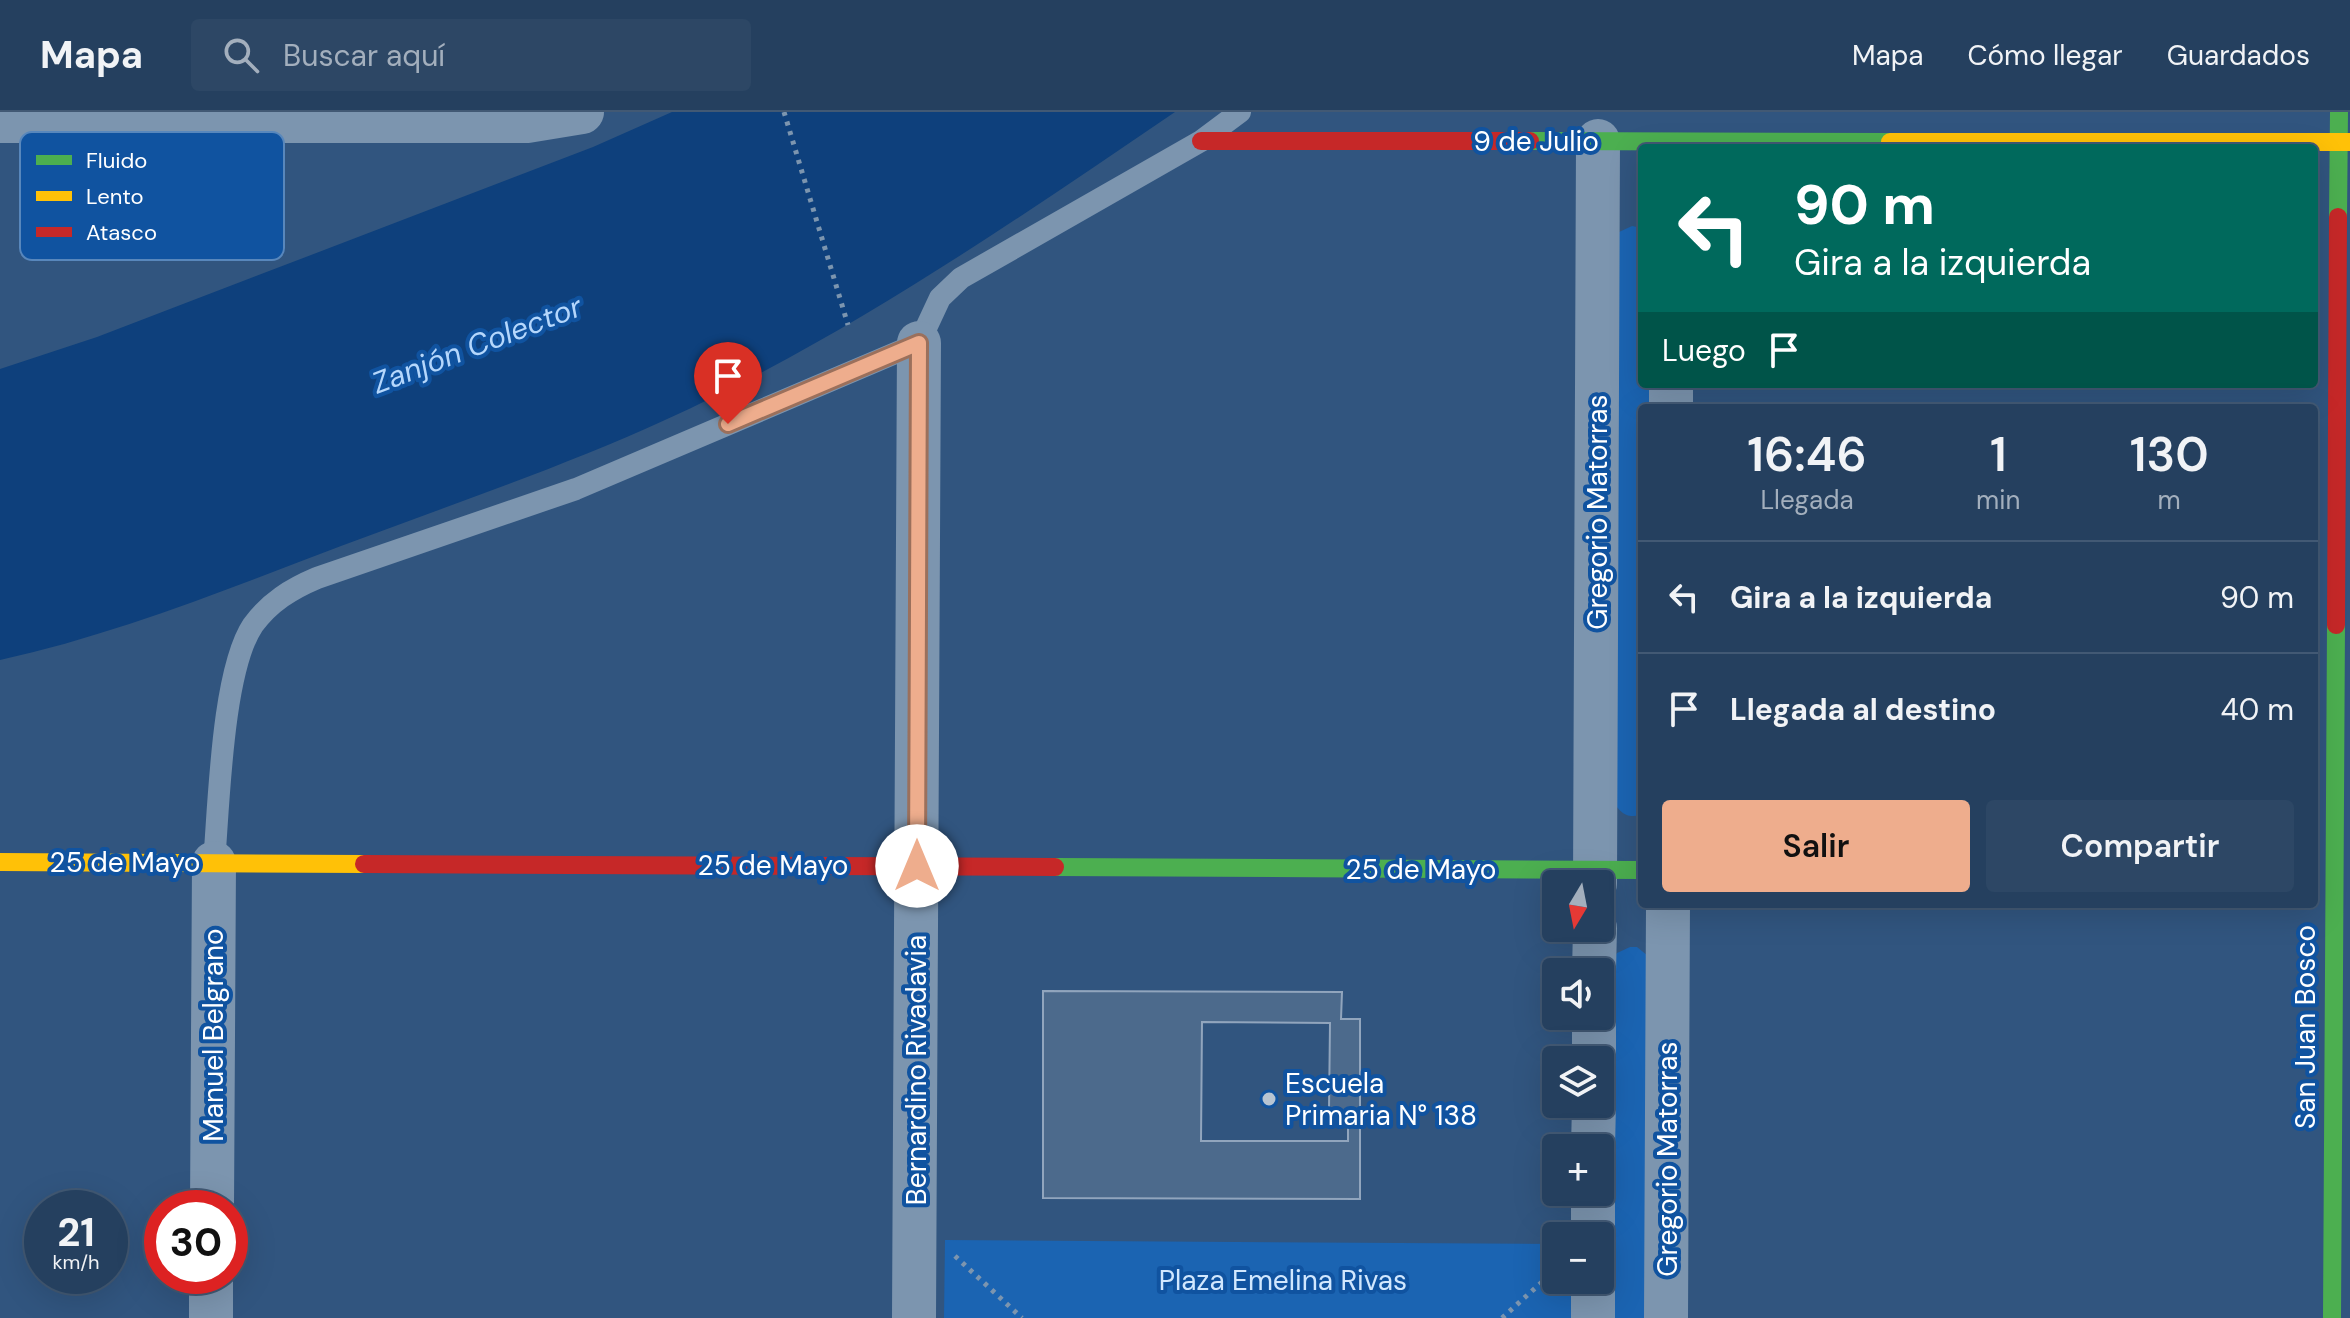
<!DOCTYPE html>
<html lang="es">
<meta charset="utf-8">
<style>
:root{--surface:#25405f;--page:#2d4765;--text:#f1f3f6;--muted:#a3afbd;--line:#425974;--accent:#eead8d}
body{margin:0;font-family:"DM Sans",sans-serif;background:var(--page);color:var(--text);height:100vh;display:flex;flex-direction:column;font-size:30px;white-space:nowrap}
*{box-sizing:border-box;margin:0}
p{font-size:26px;color:var(--muted)}
.icon{flex:none;width:44px;height:44px;fill:none;stroke:currentColor;stroke-width:2;stroke-linecap:round;stroke-linejoin:round}
.map{position:relative;flex:1;overflow:hidden}
.sheet{position:absolute;left:1638px;top:292px;width:680px;height:504px;display:flex;flex-direction:column;background:var(--surface);border-radius:8px;box-shadow:0 8px 32px #0002,0 0 0 2px var(--line)}
.sheet>*{flex:none}
.guide{position:absolute;left:1638px;top:32px;width:680px;height:244px;border-radius:8px;box-shadow:0 8px 32px #0002,0 0 0 2px var(--line);background:#00695c;color:#fff;overflow:hidden}
.needle{width:52px;rotate:190deg}
.buttons{position:absolute;left:1542px;top:758px;display:grid;gap:16px}
.buttons a{display:grid;place-items:center;width:72px;height:72px;border-radius:8px;background:var(--surface);box-shadow:0 8px 32px #0002,0 0 0 2px var(--line);font-size:40px}
.speed{position:absolute;left:24px;top:1078px;display:flex;gap:16px;font-size:40px;font-weight:700;text-align:center}
.speed>*{display:grid;place-content:center;width:104px;height:104px;border-radius:50%;background:var(--surface);box-shadow:0 8px 32px #0002,0 0 0 2px var(--line);line-height:1}
.speed small{font-size:20px;font-weight:400}
.speed .limit{border:12px solid #d22;background:#fff;color:#111}
.pin{position:absolute;display:grid;place-items:center;width:68px;height:68px;color:#fff;margin:-82px -34px;border-radius:50% 50% 50% 0;rotate:-45deg;box-shadow:0 0 8px #0007}
.pin .icon{rotate:45deg}
.me{position:absolute;width:88px;margin:-44px;rotate:0deg;stroke-linejoin:round;filter:drop-shadow(0 0 6px #0008)}
.turn{display:flex;align-items:center;gap:28px;height:168px;padding:0 24px;font-size:36px}
.turn .icon{width:104px;height:104px;stroke-width:2.5}
.turn b{display:block;font-size:56px;line-height:68px}
.then{display:flex;align-items:center;height:76px;padding:0 24px;background:#0003;gap:16px;font-size:30px}
.eta{display:flex;justify-content:space-evenly;align-items:center;height:136px;text-align:center}
.eta b{font-size:48px;font-weight:600;line-height:56px}
.button{display:flex;gap:16px;margin-top:auto;padding:16px 24px}
.button a{flex:1;height:92px;border-radius:8px;background:var(--accent);color:#111;font-size:32px;font-weight:600;line-height:92px;text-align:center}
.button a+a{background:var(--page);color:var(--text)}
ul{padding:0;list-style:none}
li{display:flex;align-items:center;gap:24px;height:112px;padding:0 24px;border-top:2px solid var(--line)}
li div{flex:1}
li b{display:block;font-size:30px}
li em{font-style:normal}
header{display:flex;align-items:center;gap:48px;box-sizing:border-box;height:112px;padding:0 40px;background:var(--surface);border-bottom:2px solid var(--line)}
header strong{font-size:38px}
nav{display:flex;gap:44px;margin-inline-start:auto;font-size:28px}
.search{width:560px;height:72px;background:var(--page);display:flex;align-items:center;gap:20px;box-sizing:border-box;padding:0 28px;border-radius:8px;color:var(--muted);font-size:30px}
.map>svg:first-child{display:block}
</style>
<header>
<strong>Mapa</strong>
<div class="search"><svg class="icon" aria-label="search" viewBox="0 0 24 24"><circle cx="10" cy="10" r="6"/><path d="M15 15l6 6"/></svg>Buscar aquí</div>
<nav><a>Mapa</a><a>Cómo llegar</a><a>Guardados</a></nav>
</header>
<div class="map">
<svg width="2350" height="1206" viewBox="0 0 2350 1206">
<rect width="100%" height="100%" fill="#31557f"/>
<g fill="#1b64b2">
<path d="M1632,114L1642,116V272H1654V296H1642V703C1629,706 1622,703 1615,692L1619,120Z"/>
<polygon points="1630,835 1637,835 1648,844 1650,1206 1609,1206 1610,853 1617,841"/>
<polygon points="945,1128 1556,1132 1556,1168 1571,1168 1571,1206 944,1206"/>
</g>
<path fill="#0e407c" d="M672,0H1175C1010,112 847,225 665,308C560,356 450,393 341,434C230,476 117,522 0,548V257L97,225L593,35Z"/>
<path fill="#4c6a8c" stroke="#91a5bd" stroke-width="2" fill-rule="evenodd" d="M1043,879L1342,880L1341,907H1360V1087L1043,1086ZM1202,910L1330,911L1329,998H1348V1029H1201Z"/>
<g fill="none" stroke-linecap="round" stroke-linejoin="round">
<g stroke="#7c95af" stroke-width="5" stroke-dasharray="4 6" stroke-linecap="butt">
<polyline points="784,0 848,213"/>
<polyline points="955,1144 1022,1206"/>
<polyline points="1502,1206 1552,1161"/>
</g>
<path stroke="#7c95af" stroke-width="22" d="M214,751C219,692 222,559 253,513C270,490 291,477 317,466L576,377L919,231L940,186L961,166L1201,29L1240,0"/>
<g stroke="#7c95af" stroke-width="44">
<polyline points="0,9 527,9 582,0"/>
<polyline points="1671,296 1671,272"/>
<polyline points="1595,772 1598,29"/>
<polyline points="1594,860 1595,816"/>
<polyline points="1594,948 1594,904"/>
<polyline points="1593,1036 1594,992"/>
<polyline points="212,1096 214,751"/>
<polyline points="1593,1124 1593,1080"/>
<polyline points="211,1206 211,1164"/>
<polyline points="914,1206 919,231"/>
<polyline points="1593,1206 1593,1168"/>
<polyline points="1666,1206 1668,792"/>
</g>
<g stroke="#4caf50" stroke-width="18">
<polyline points="1530,29 1890,30"/>
<polyline points="2338,105 2339,0"/>
<polyline points="1055,755 1642,758"/>
<polyline points="2332,1206 2336,513"/>
</g>
<g stroke="#ffc107" stroke-width="18">
<polyline points="1890,30 2350,30"/>
<polyline points="0,750 364,752"/>
</g>
<g stroke="#c62828" stroke-width="18">
<polyline points="1201,29 1530,29"/>
<polyline points="2336,513 2338,105"/>
<polyline points="364,752 1055,755"/>
</g>
</g>
<g fill="none" stroke-linecap="round" stroke-linejoin="round">
<defs>
<polyline id="route" points="728,312 919,231 917,754"/>
</defs>
<use href="#route" stroke="#9b705c" stroke-width="20"/>
<use href="#route" stroke="#eead8d" stroke-width="14"/>
</g>
<circle fill="#b7c4d2" stroke="#1053a0" stroke-width="3" cx="1269" cy="987" r="8"/>
<g text-anchor="middle" stroke-width="8" stroke-linejoin="round" paint-order="stroke">
<g font-size="28" fill="#fff" stroke="#1053a0">
<text x="1536" y="39">9 de Julio</text>
<text transform="translate(1597 400) rotate(-90)" y="10">Gregorio Matorras</text>
<text x="125" y="760">25 de Mayo</text>
<text x="773" y="763">25 de Mayo</text>
<text x="1421" y="767">25 de Mayo</text>
<text transform="translate(2305 915) rotate(-90)" y="10">San Juan Bosco</text>
<text transform="translate(213 923) rotate(-90)" y="10">Manuel Belgrano</text>
<text transform="translate(916 958) rotate(-90)" y="10">Bernardino Rivadavia</text>
<text transform="translate(1667 1047) rotate(-90)" y="10">Gregorio Matorras</text>
</g>
<g font-size="28" fill="#fff" stroke="#1053a0" text-anchor="start">
<text x="1285" y="981">Escuela<tspan x="1285" dy="32">Primaria N° 138</tspan></text>
</g>
<g font-size="28" fill="#d1e7fe" stroke="#1053a0">
<text x="1283" y="1178">Plaza Emelina Rivas</text>
</g>
<g font-size="30" font-style="italic" fill="#b5d7fc" stroke="#1053a0">
<text transform="translate(477 233) rotate(-21)" y="10">Zanjón Colector</text>
</g>
</g>
<rect x="20" y="20" width="264" height="128" rx="12" fill="#1053a0" stroke="#5887bc" stroke-width="2"/>
<rect x="36" y="43" width="36" height="10" fill="#4caf50"/>
<rect x="36" y="79" width="36" height="10" fill="#ffc107"/>
<rect x="36" y="115" width="36" height="10" fill="#c62828"/>
<g font-size="22" fill="#fff">
<text x="86" y="56">Fluido</text>
<text x="86" y="92">Lento</text>
<text x="86" y="128">Atasco</text>
</g>
</svg>
<div class="buttons">
<a><svg class="needle" viewBox="-14 -14 28 28"><path d="M0-13l5 13h-10z" fill="#e53935"/><path d="M0 13l5-13h-10z" fill="#a3afbd"/></svg></a>
<a><svg class="icon" aria-label="sound" viewBox="0 0 24 24"><path d="M4 9h4l5-4v14l-5-4H4zM17 9q2 3 0 6"/></svg></a>
<a><svg class="icon" aria-label="layers" viewBox="0 0 24 24"><path d="M12 4l9 5-9 5-9-5zM3 14l9 5 9-5"/></svg></a>
<a>+</a>
<a>−</a>
</div>
<div class="speed"><div>21<small>km/h</small></div><div class="limit">30</div></div>
<div class="pin" style="left:728px;top:312px;background:#d93025"><svg class="icon" aria-label="arrive" viewBox="0 0 24 24"><path d="M6 21V4h12l-3 4 3 4H6"/></svg></div>
<svg class="me" style="left:917px;top:754px" viewBox="-20 -20 40 40"><circle r="19" fill="#fff"/><path d="M0-13L10 11 0 6-10 11z" fill="#eead8d"/></svg>
<div class="guide">
<div class="turn"><svg class="icon" aria-label="left" viewBox="0 0 24 24"><path d="M17 20v-9H6M10 6l-5 5 5 5"/></svg><div><b>90 m</b>Gira a la izquierda</div></div>
<div class="then">Luego<svg class="icon" aria-label="arrive" viewBox="0 0 24 24"><path d="M6 21V4h12l-3 4 3 4H6"/></svg></div>
</div>
<section class="sheet">
<div class="eta">
<div><b>16:46</b><p>Llegada</p></div>
<div><b>1</b><p>min</p></div>
<div><b>130</b><p>m</p></div>
</div>
<ul>
<li><svg class="icon" aria-label="left" viewBox="0 0 24 24"><path d="M17 20v-9H6M10 6l-5 5 5 5"/></svg><div><b>Gira a la izquierda</b></div><em>90 m</em></li>
<li><svg class="icon" aria-label="arrive" viewBox="0 0 24 24"><path d="M6 21V4h12l-3 4 3 4H6"/></svg><div><b>Llegada al destino</b></div><em>40 m</em></li>
</ul>
<div class="button"><a>Salir</a><a>Compartir</a></div>
</section>
</div>
